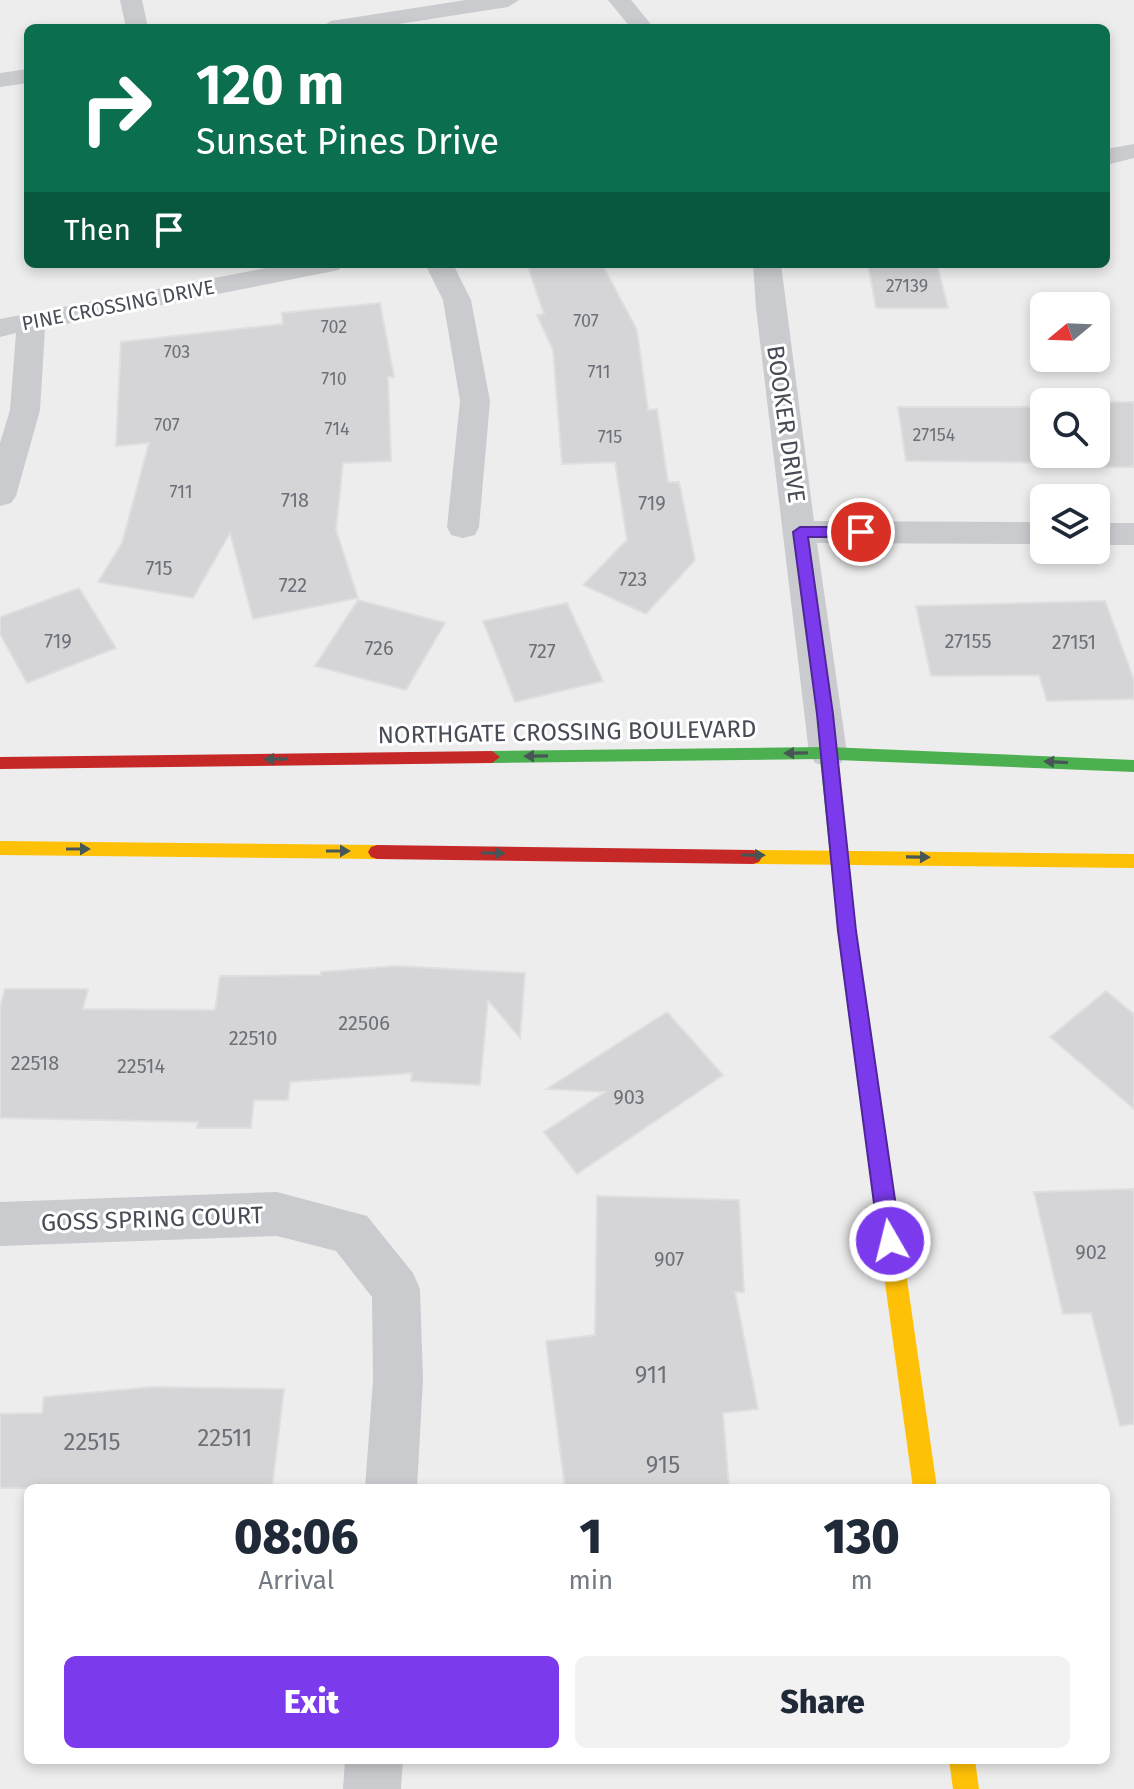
<!DOCTYPE html>
<style>
:root{--surface:#fff;--page:#f2f2f3;--text:#1f2937;--muted:#747a83;--accent:#7c3aed}
body{margin:0;font-family:"Fira Sans",sans-serif;background:var(--page);color:var(--text);height:100vh;display:flex;flex-direction:column;font-size:30px;white-space:nowrap}
*{box-sizing:border-box;margin:0}
p{font-size:26px;color:var(--muted)}
.icon{flex:none;width:44px;height:44px;fill:none;stroke:currentColor;stroke-width:2;stroke-linecap:round;stroke-linejoin:round}
.map{position:relative;flex:1;overflow:hidden}
.panel{position:absolute;left:24px;top:1484px;width:1086px;height:280px;display:flex;flex-direction:column;background:var(--surface);border-radius:12px;box-shadow:0 4px 12px #0003}
.panel>*{flex:none}
.top-card{position:absolute;left:24px;top:24px;width:1086px;height:244px;border-radius:12px;box-shadow:0 4px 12px #0003;background:#0b6e4f;color:#fff;overflow:hidden}
.needle{width:52px;rotate:251deg}
.tools{position:absolute;left:1030px;top:292px;display:grid;gap:16px}
.tools a{display:grid;place-items:center;width:80px;height:80px;border-radius:12px;background:var(--surface);box-shadow:0 4px 12px #0003;font-size:40px}
.pin{position:absolute;display:grid;place-items:center;width:68px;height:68px;color:#fff;margin:-34px;border:4px solid #fff;border-radius:50%;box-shadow:0 2px 8px #0007}
.me{position:absolute;width:88px;margin:-44px;rotate:352deg;stroke-linejoin:round;filter:drop-shadow(0 0 6px #0008)}
.turn{display:flex;align-items:center;gap:28px;height:168px;padding:0 40px;font-size:36px}
.turn .icon{width:104px;height:104px;stroke-width:2.5}
.turn b{display:block;font-size:56px;line-height:68px}
.then{display:flex;align-items:center;height:76px;padding:0 40px;background:#0003;gap:16px;font-size:30px}
.eta{display:flex;justify-content:space-evenly;align-items:center;height:136px;text-align:center}
.eta b{font-size:48px;font-weight:800;line-height:56px}
.cta{display:flex;gap:16px;margin-top:auto;padding:16px 40px}
.cta a{flex:1;height:92px;border-radius:12px;background:var(--accent);color:#fff;font-size:32px;font-weight:800;line-height:92px;text-align:center}
.cta a+a{background:var(--page);color:var(--text)}
.map>svg:first-child{display:block}
</style>
<div class="map">
<svg width="1134" height="1789" viewBox="0 0 1134 1789">
<rect width="100%" height="100%" fill="#ededed"/>
<g fill="#d5d5d7" stroke="#dedfe0" stroke-width="2">
<polygon points="527,264 602,264 637,330 648,410 657,409 668,482 679,482 695,560 646,614 583,585 627,540 615,462 562,464 553,350 537,315 544,314"/>
<polygon points="868,264 937,264 948,308 876,308"/>
<polygon points="380,303 394,377 388,377 391,461 343,463 336,530 358,598 253,619 230,533 193,598 98,582 122,543 149,443 116,446 121,342 283,324 282,313"/>
<polygon points="1096,402 1134,402 1134,467 1098,467 1097,463 906,461 898,407 1044,407 1044,454 1096,454"/>
<polygon points="79,588 116,648 27,683 0,634 0,617"/>
<polygon points="358,600 445,623 406,690 315,666"/>
<polygon points="1105,601 1134,680 1134,699 1047,701 1039,675 931,676 916,606"/>
<polygon points="567,603 603,681 515,702 483,621"/>
<polygon points="396,966 525,973 520,1038 488,1000 480,1085 411,1081 412,1073 290,1082 288,1100 254,1100 251,1128 197,1128 198,1122 0,1118 0,1008 5,989 88,989 83,1009 215,1010 220,976 321,975 321,972"/>
<polygon points="1106,991 1134,1014 1134,1109 1050,1037"/>
<polygon points="667,1012 723,1075 577,1174 544,1132 605,1092 547,1089"/>
<polygon points="1134,1189 1134,1424 1120,1426 1091,1313 1063,1314 1034,1192"/>
<polygon points="597,1196 739,1200 744,1292 735,1292 758,1409 723,1413 729,1488 565,1488 546,1341 595,1335"/>
<polygon points="152,1387 284,1389 272,1488 0,1488 0,1414 42,1413 44,1397"/>
</g>
<g fill="none" stroke-linecap="round" stroke-linejoin="round">
<g fill="#cacbce" fill-rule="evenodd">
<polygon points="120,0 142,0 148,28 126,28"/>
<polygon points="466,0 519,0 508,7 373,28 320,28 331,21"/>
<polygon points="608,0 631,0 654,28 631,28"/>
<polygon points="28,69 28,83 0,87 0,73"/>
<polygon points="1134,144 1134,158 1106,165 1106,149"/>
<polygon points="287,264 343,264 339,270 329,272 45,328 40,410 16,496 11,503 0,506 0,443 10,410 16,333 0,337 0,319"/>
<polygon points="425,264 453,264 471,300 490,401 479,527 475,535 463,538 451,535 447,527 460,401 443,300"/>
<polygon points="753,264 781,264 814,521 1044,522 1044,544 817,543 847,753 841,763 828,767 815,763 809,753 756,308"/>
<rect x="1096" y="523" width="38" height="22"/>
<polygon points="277,1192 367,1216 413,1273 420,1289 423,1380 417,1488 365,1488 373,1380 372,1297 336,1251 277,1236 0,1246 0,1202"/>
<polygon points="345,1760 403,1760 401,1789 343,1789"/>
</g>
<polygon fill="#4caf50" fill-rule="evenodd" points="828,747 1134,760 1134,772 837,760 856,931 899,1224 895,1231 888,1234 881,1231 877,1224 838,931 820,759 492,763 484,757 492,751"/>
<g fill="#ffc107" fill-rule="evenodd">
<polygon points="0,841 377,845 383,847 386,852 383,857 377,859 0,855"/>
<polygon points="753,850 1134,854 1134,868 753,864 747,862 744,857 747,852"/>
<polygon points="888,1214 895,1217 899,1224 937,1488 913,1488 877,1224 881,1217"/>
<polygon points="949,1760 975,1760 979,1789 953,1789"/>
</g>
<g fill="#c62828" fill-rule="evenodd">
<polygon points="492,751 500,757 492,763 0,769 0,757"/>
<polygon points="377,845 753,850 759,852 762,857 759,862 753,864 377,859 371,857 368,852 371,847"/>
</g>
</g>
<defs><path id="oneway-solid" d="M-6-.8H1V-3.2L6.5 0L1 3.2V.8H-6Z" transform="scale(2)"/></defs>
<g fill="#485656">
<use href="#oneway-solid" transform="translate(796 753) rotate(179)"/>
<use href="#oneway-solid" transform="translate(536 756) rotate(179)"/>
<use href="#oneway-solid" transform="translate(276 759) rotate(179)"/>
<use href="#oneway-solid" transform="translate(1056 762) rotate(-177)"/>
<use href="#oneway-solid" transform="translate(78 849)"/>
<use href="#oneway-solid" transform="translate(338 851)"/>
<use href="#oneway-solid" transform="translate(493 853) rotate(1)"/>
<use href="#oneway-solid" transform="translate(753 855) rotate(1)"/>
<use href="#oneway-solid" transform="translate(918 857) rotate(1)"/>
</g>
<polygon fill="#7c3aed" stroke="#51269a" stroke-width="2" points="800,527 861,527 869,532 861,537 808,537 833,714 856,931 901,1241 898,1248 890,1251 882,1248 879,1241 838,931 817,714 793,532"/>
<g text-anchor="middle" stroke-width="6" stroke-linejoin="round" paint-order="stroke">
<g font-size="18" fill="#6c7078">
<text x="907" y="292">27139</text>
<text x="586" y="327">707</text>
<text x="334" y="333">702</text>
<text x="177" y="358">703</text>
<text x="599" y="378">711</text>
<text x="334" y="385">710</text>
<text x="167" y="431">707</text>
<text x="337" y="435">714</text>
<text x="934" y="441">27154</text>
<text x="610" y="443">715</text>
<text x="181" y="498">711</text>
</g>
<g font-size="20" fill="#474c57" stroke="#fff">
<text transform="translate(118 305) rotate(-11)" y="7">PINE CROSSING DRIVE</text>
</g>
<g font-size="20" fill="#6c7078">
<text x="295" y="507">718</text>
<text x="652" y="510">719</text>
<text x="159" y="575">715</text>
<text x="633" y="586">723</text>
<text x="293" y="592">722</text>
<text x="58" y="648">719</text>
<text x="968" y="648">27155</text>
<text x="1074" y="649">27151</text>
<text x="379" y="655">726</text>
<text x="542" y="658">727</text>
<text x="364" y="1030">22506</text>
<text x="253" y="1045">22510</text>
<text x="35" y="1070">22518</text>
<text x="141" y="1073">22514</text>
<text x="629" y="1104">903</text>
<text x="1091" y="1259">902</text>
<text x="669" y="1266">907</text>
</g>
<g font-size="24" fill="#474c57" stroke="#fff">
<text transform="translate(786 424) rotate(82)" y="8">BOOKER DRIVE</text>
<text transform="translate(567 732) rotate(-1)" y="8">NORTHGATE CROSSING BOULEVARD</text>
<text transform="translate(152 1219) rotate(-2)" y="8">GOSS SPRING COURT</text>
</g>
<g font-size="24" fill="#6c7078">
<text x="651" y="1383">911</text>
<text x="225" y="1446">22511</text>
<text x="92" y="1450">22515</text>
<text x="663" y="1473">915</text>
</g>
</g>
</svg>
<div class="tools">
<a><svg class="needle" viewBox="-14 -14 28 28"><path d="M0-13l5 13h-10z" fill="#e53935"/><path d="M0 13l5-13h-10z" fill="#747a83"/></svg></a>
<a><svg class="icon" aria-label="search" viewBox="0 0 24 24"><circle cx="10" cy="10" r="6"/><path d="M15 15l6 6"/></svg></a>
<a><svg class="icon" aria-label="layers" viewBox="0 0 24 24"><path d="M12 4l9 5-9 5-9-5zM3 14l9 5 9-5"/></svg></a>
</div>
<div class="pin" style="left:861px;top:532px;background:#d93025"><svg class="icon" aria-label="arrive" viewBox="0 0 24 24"><path d="M6 21V4h12l-3 4 3 4H6"/></svg></div>
<svg class="me" style="left:890px;top:1241px" viewBox="-20 -20 40 40"><circle r="17" fill="#7c3aed" stroke="#fff" stroke-width="3"/><path d="M0-11L8 9 0 5-8 9z" fill="#fff"/></svg>
<div class="top-card">
<div class="turn"><svg class="icon" aria-label="right" viewBox="0 0 24 24"><path d="M7 20v-9h11M14 6l5 5-5 5"/></svg><div><b>120 m</b>Sunset Pines Drive</div></div>
<div class="then">Then<svg class="icon" aria-label="arrive" viewBox="0 0 24 24"><path d="M6 21V4h12l-3 4 3 4H6"/></svg></div>
</div>
<section class="panel">
<div class="eta">
<div><b>08:06</b><p>Arrival</p></div>
<div><b>1</b><p>min</p></div>
<div><b>130</b><p>m</p></div>
</div>
<div class="cta"><a>Exit</a><a>Share</a></div>
</section>
</div>
